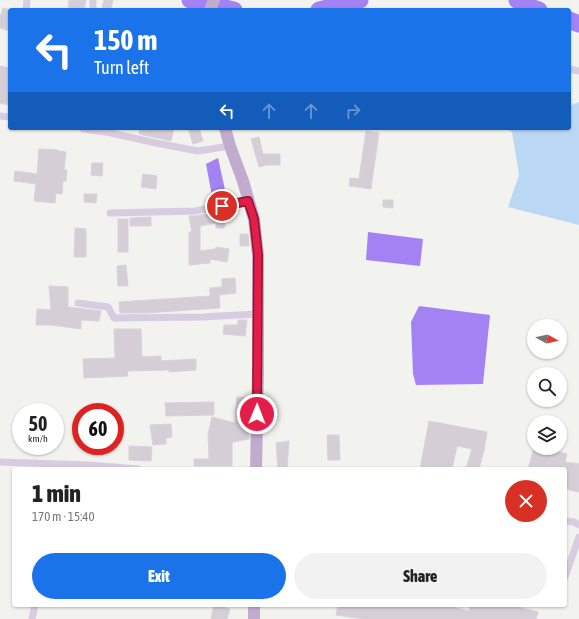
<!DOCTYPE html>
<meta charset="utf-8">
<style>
:root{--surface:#fff;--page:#f2f2f2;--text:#222;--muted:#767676;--accent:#1a73e8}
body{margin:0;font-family:"Asap Condensed",sans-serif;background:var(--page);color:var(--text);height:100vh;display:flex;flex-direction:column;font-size:15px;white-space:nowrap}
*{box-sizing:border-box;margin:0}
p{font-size:13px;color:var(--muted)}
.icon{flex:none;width:22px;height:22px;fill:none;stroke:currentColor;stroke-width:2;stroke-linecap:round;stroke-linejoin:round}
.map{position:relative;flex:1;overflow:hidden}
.side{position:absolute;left:12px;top:467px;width:555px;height:140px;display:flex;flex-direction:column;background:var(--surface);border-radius:4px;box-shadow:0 1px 3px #0004}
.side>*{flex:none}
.top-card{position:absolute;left:8px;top:8px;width:563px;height:122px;border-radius:4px;box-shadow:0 1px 3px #0004;background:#1a73e8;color:#fff;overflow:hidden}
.needle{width:26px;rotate:98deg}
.controls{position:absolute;left:527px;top:319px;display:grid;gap:8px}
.controls a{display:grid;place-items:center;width:40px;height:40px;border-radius:50%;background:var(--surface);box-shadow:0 1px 3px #0004;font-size:20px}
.speed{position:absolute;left:12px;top:403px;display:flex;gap:8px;font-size:20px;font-weight:700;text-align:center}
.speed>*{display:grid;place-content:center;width:52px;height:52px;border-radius:50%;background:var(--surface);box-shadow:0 1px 3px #0004;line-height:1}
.speed small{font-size:10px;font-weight:400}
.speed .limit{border:6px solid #d22;background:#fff;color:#111}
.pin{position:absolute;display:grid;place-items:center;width:34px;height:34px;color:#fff;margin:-17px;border:2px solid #fff;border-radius:50%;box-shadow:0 1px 4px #0007}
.me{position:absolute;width:44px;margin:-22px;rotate:1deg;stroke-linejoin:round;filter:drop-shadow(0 0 3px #0008)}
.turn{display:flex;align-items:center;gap:14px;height:84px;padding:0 20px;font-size:18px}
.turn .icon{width:52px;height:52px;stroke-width:2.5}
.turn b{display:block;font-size:28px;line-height:34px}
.lanes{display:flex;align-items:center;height:38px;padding:0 20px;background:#0003;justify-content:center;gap:20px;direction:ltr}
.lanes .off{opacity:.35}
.round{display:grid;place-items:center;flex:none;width:42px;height:42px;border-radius:21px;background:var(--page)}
.overview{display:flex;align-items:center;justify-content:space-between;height:68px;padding:0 20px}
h1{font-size:24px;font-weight:800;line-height:30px}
.button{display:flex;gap:8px;margin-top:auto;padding:8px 20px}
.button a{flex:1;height:46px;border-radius:24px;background:var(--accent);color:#fff;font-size:16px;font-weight:800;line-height:46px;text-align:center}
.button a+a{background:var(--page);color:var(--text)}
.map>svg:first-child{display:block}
</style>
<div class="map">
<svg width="579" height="619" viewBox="0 0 579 619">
<rect width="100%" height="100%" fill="#f2f2ef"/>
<polygon fill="#bad8f3" points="579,102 579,225 508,207 519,175 512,132 505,128 569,128 569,106"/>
<g fill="#a383f4">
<polygon points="218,158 225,190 220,196 212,196 206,164"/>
<polygon points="368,232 423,239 420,266 366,260"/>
<polygon points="419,306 490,315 483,384 416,385 413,374 411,322"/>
</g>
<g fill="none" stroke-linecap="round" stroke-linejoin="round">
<g stroke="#a383f4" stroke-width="17">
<polyline points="190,0 234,10"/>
<polyline points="517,0 524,5 539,10"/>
<polyline points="319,10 360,0"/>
<polyline points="569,20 579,24"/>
</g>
</g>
<g fill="#d5ced7" stroke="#d9d2db">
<polygon points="69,0 86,0 84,10 68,7"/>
<polygon points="104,0 113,0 111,10 102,7"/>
<polygon points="3,8 10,10 10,31 0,28 0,17"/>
<polygon points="0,66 10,68 10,105 0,103"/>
<polygon points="140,128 174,128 171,141 139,134"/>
<polygon points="188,128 199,128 203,141 193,144"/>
<polygon points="366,131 379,133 372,181 371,189 349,186 350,178 359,179"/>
<polygon points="259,137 263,154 280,154 280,165 267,165 259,167 251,139"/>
<polygon points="39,149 58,150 58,151 66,152 64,170 67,170 66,181 63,181 62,194 56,193 55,203 34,201 36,184 14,181 15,171 37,174"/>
<polygon points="92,163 103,163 102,176 91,175"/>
<polygon points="143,174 157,176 156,189 141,187"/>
<polygon points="84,194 97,194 96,203 84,202"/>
<polygon points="383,200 393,200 393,208 383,207"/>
<polygon points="222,211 228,212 224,228 216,228 216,223 200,226 200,251 215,249 216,247 229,249 227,262 210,259 210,263 189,265 189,232 192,232 189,216 196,216"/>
<polygon points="151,217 151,226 130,226 130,218"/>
<rect x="118" y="219" width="10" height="33"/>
<polygon points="75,228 86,229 86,257 74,257"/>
<polygon points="240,234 248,234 249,246 240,246"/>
<polygon points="126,265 128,286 118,286 117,266"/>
<polygon points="235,278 236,293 219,295 220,308 146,313 120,313 119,302 210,296 210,288 222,287 222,279"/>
<polygon points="49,286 68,287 68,307 101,311 99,321 81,320 81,329 51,325 36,325 37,309 51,310"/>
<polygon points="238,320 247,320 245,336 223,334 224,325 238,325"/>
<polygon points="114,329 141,329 142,357 161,356 161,361 196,359 196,370 169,372 169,370 127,371 128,376 84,378 83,359 115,358"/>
<polygon points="237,397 248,398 246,423 249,422 249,439 232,442 232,466 194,466 194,459 209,459 208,434 212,417 235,423"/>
<polygon points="214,402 214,415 166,416 165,403"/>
<polygon points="429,421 487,432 484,451 479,469 466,469 472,449 457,446 452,469 420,469"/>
<polygon points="171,424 172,437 166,438 166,444 153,445 150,425"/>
<polygon points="327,435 339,435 340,460 328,460"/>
<polygon points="289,441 287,469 278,469 276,443"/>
<polygon points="129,446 152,447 151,461 129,460"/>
<polygon points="534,448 545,448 567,454 565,462 579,464 579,492 565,489 565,469 528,469"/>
<polygon points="214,605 230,609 227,619 211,619"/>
<polygon points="338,605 444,605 469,611 470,605 509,605 538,612 536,619 364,619 336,615"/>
</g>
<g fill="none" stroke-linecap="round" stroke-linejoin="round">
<g stroke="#d7cce0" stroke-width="7">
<polyline points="26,10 27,0"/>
<polyline points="93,10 93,0"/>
<polyline points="569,69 579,71"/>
<polyline points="0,116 10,117"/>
<polyline points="83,129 106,132 156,143 198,151 230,146"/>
<polyline points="110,213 195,211 248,201"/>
<polyline points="78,303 108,307 114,318 203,317 257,314"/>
<polyline points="0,462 89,465 138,469"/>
<polyline points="565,521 574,522 579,525"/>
<polyline points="565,577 579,537"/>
<polyline points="32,619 35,605"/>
</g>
<g stroke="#c1acd0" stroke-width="12">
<polyline points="210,10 214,0"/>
<polyline points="225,128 230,146 243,181 254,219 258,255 258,372 256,469"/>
<polyline points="254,619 254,605"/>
</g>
</g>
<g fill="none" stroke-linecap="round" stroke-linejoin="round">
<defs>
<polyline id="route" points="222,206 248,201 254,219 258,255 257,414"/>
</defs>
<use href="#route" stroke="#92132f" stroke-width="10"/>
<use href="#route" stroke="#e11d48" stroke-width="7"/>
</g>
</svg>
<div class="controls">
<a><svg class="needle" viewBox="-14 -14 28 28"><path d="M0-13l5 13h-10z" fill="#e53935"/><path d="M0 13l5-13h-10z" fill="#767676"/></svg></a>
<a><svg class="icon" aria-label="search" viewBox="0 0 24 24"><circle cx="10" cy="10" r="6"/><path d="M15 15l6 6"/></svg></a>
<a><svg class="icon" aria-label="layers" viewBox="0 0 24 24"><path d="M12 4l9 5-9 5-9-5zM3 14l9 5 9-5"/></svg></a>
</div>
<div class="speed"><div>50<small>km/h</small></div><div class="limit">60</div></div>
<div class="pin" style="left:222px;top:206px;background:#d93025"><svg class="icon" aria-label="arrive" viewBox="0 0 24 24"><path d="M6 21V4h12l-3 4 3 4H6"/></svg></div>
<svg class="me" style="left:257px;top:414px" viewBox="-20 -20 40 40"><circle r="17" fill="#e11d48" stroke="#fff" stroke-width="3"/><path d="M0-11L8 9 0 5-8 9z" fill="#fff"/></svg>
<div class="top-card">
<div class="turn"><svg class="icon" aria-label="left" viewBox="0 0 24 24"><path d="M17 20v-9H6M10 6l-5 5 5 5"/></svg><div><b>150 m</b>Turn left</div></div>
<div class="lanes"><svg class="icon" aria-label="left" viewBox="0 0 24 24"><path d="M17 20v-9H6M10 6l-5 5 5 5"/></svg><svg class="icon off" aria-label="ahead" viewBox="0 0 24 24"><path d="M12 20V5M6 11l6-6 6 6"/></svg><svg class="icon off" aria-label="ahead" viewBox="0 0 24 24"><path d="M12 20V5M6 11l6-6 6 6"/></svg><svg class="icon off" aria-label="right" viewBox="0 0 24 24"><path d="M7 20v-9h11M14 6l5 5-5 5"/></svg></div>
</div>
<section class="side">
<div class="overview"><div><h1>1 min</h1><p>170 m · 15:40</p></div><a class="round" style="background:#d93025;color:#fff"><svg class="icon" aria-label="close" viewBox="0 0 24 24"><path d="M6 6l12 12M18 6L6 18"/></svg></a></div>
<div class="button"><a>Exit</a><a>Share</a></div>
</section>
</div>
